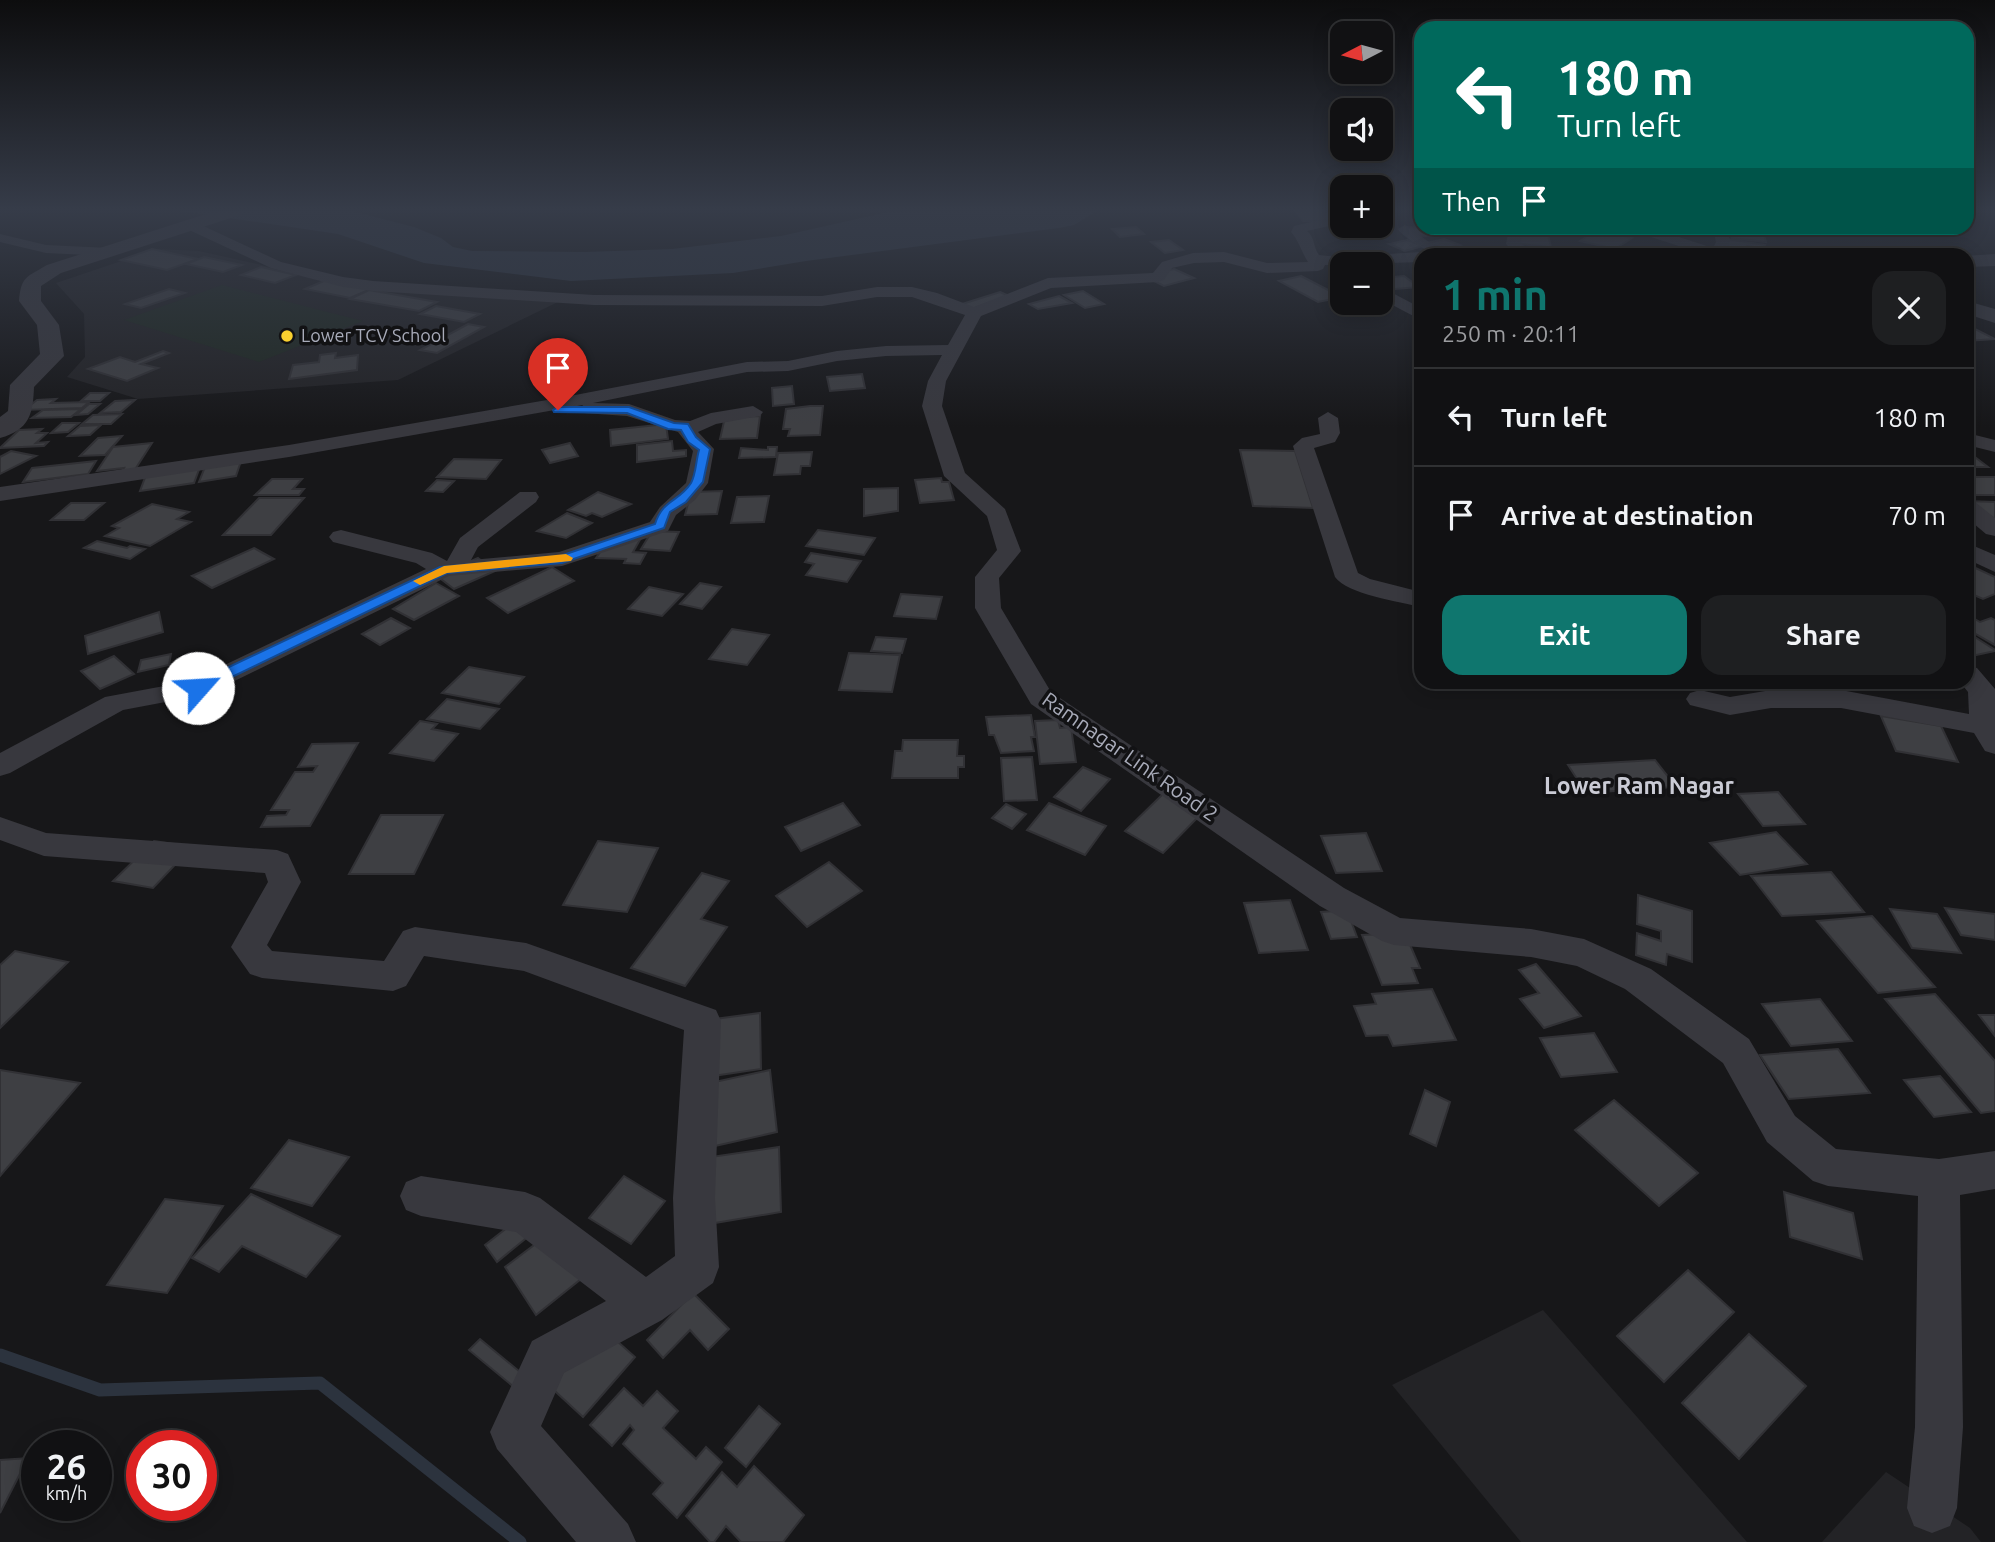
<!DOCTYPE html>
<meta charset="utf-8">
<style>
:root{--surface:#111113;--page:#1e1f21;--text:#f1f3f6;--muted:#9c9da0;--line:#303133;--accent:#0f766e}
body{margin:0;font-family:Ubuntu,sans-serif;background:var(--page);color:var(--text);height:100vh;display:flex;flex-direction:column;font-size:26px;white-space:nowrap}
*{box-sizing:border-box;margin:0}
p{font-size:23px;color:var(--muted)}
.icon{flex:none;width:38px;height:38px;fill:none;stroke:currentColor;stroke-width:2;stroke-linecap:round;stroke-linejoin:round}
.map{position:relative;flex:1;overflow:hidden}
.details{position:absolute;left:1414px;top:248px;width:560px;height:441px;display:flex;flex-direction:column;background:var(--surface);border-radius:21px;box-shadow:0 4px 18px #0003,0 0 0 2px var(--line)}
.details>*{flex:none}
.banner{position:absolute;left:1414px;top:21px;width:560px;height:214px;border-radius:21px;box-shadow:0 4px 18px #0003,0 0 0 2px var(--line);background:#00695c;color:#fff;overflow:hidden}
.needle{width:46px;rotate:264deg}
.buttons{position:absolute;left:1330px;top:21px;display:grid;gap:14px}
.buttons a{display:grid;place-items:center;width:63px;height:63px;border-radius:14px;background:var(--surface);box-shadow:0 4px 18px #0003,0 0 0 2px var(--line);font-size:35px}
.speed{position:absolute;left:21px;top:1430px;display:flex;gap:14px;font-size:35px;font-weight:700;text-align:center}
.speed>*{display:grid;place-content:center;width:91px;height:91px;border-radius:50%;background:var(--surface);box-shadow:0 4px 18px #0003,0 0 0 2px var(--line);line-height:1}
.speed small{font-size:18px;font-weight:400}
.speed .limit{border:10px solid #d22;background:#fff;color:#111}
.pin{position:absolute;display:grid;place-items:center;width:60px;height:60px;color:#fff;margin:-72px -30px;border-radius:50% 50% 50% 0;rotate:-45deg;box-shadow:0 0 7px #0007}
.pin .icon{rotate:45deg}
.me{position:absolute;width:77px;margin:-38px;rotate:64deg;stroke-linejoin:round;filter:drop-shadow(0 0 5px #0008)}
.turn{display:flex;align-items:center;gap:24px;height:147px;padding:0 28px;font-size:32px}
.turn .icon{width:91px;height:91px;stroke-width:2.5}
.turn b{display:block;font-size:49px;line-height:60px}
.then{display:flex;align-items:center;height:66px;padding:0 28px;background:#0003;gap:14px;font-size:26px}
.round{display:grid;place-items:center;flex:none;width:74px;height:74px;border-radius:21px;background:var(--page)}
.overview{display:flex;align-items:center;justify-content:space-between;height:119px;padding:0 28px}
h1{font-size:42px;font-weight:700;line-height:52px;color:var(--accent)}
.action{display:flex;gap:14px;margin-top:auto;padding:14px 28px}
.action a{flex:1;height:80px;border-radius:21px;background:var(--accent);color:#fff;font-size:28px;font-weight:700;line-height:80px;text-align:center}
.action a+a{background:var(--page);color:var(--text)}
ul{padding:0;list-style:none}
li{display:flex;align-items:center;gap:21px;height:98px;padding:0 28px;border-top:2px solid var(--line)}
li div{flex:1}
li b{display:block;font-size:26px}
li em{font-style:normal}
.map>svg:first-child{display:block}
</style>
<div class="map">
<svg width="1995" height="1542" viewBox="0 0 1995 1542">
<rect width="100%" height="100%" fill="#171719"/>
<g fill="#232326">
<polygon points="157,249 199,251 302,274 323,282 560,301 398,380 138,399 67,377 85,357 84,314 56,283"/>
<polygon points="1543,1310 1747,1542 1521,1542 1392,1385"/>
<polygon points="1886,1472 1970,1528 1981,1542 1822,1542"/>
</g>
<polygon fill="#202923" points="222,285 363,321 259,362 124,320"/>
<polygon fill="#2c333e" points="182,211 352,211 414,227 441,238 453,247 472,251 585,252 672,249 781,236 888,212 1097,211 1074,225 1059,228 806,261 733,273 571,281 424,263 338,234"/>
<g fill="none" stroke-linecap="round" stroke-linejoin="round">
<polyline stroke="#2c333e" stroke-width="13" points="0,1355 100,1390 320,1383 520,1542"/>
</g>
<g fill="#3e3f43" stroke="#313135" stroke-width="2">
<polygon points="1295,211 1325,211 1333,221 1303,221"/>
<polygon points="1136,227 1144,234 1120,237 1112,229"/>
<polygon points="1405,227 1432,228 1441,235 1415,236"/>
<polygon points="1725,228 1779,228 1781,235 1726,229"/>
<polygon points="1908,228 1944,228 1937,234"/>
<polygon points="1597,230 1632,238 1615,249 1580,241"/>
<polygon points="1730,231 1764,235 1766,242 1732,238"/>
<polygon points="1517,233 1548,235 1551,247 1519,244"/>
<polygon points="1444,239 1460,245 1443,249 1427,243"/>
<polygon points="1727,239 1765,245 1763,248 1747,246 1746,250 1724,246"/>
<polygon points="1169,240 1183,250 1165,253 1151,242"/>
<polygon points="1407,240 1423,246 1405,251 1389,244"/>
<polygon points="152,249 198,259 167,270 121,260"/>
<polygon points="204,257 242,265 223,272 186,264"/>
<polygon points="261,267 296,275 275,283 241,275"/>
<polygon points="1174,269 1194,278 1164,286 1144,276"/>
<polygon points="1301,276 1342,297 1318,302 1279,281"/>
<polygon points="1404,276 1419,287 1395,289 1381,278"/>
<polygon points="326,280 371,289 350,298 305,289"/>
<polygon points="169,289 185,293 141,308 125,304"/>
<polygon points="369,290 437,302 419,311 350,299"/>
<polygon points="1083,291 1104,304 1085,308 1064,295"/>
<polygon points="1000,292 1009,296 972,309 962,304"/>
<polygon points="1059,296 1072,303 1038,309 1029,304"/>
<polygon points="436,306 480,314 464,322 420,314"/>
<polygon points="468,324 484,327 437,353 420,350"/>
<polygon points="1967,329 1975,329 1995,339 1967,341"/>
<polygon points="163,351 169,353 141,364 158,368 127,381 88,369 120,357 135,362"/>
<polygon points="336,353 335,358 358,355 357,370 289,379 293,365 319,362 320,355"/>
<polygon points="862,374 865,388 830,391 827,377"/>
<polygon points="792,386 794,404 773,406 772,388"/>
<polygon points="90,393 109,393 100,401 81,401"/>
<polygon points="56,399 51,403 89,402 82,408 24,410 37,400"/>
<polygon points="135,400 121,412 100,413 115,401"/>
<polygon points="89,404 100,404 88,414 76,415"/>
<polygon points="810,406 823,406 820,435 788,436 790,429 783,429 786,409"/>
<polygon points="81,409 71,417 32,418 43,410"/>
<polygon points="122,414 111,424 82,424 93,415"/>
<polygon points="760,416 757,438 720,439 725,417"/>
<polygon points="62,423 79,423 68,432 51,433"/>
<polygon points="666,424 668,439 611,446 610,430"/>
<polygon points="101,425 90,435 68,436 80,426"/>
<polygon points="42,429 37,433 47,433 36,443 48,442 44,446 0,448 19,430"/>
<polygon points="122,436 105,455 80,456 98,438"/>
<polygon points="672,441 673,451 686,450 686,456 637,462 637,445"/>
<polygon points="152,443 134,471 121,473 124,468 97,471 113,447"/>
<polygon points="570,443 578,456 550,463 542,450"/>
<polygon points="768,447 777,447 776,457 739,458 741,448 768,450"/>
<polygon points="1240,450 1295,451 1313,508 1253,506"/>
<polygon points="11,451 36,456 0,474 0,457"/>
<polygon points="1967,451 1988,467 1967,467"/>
<polygon points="812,452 810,466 801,466 800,474 774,475 778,453"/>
<polygon points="454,459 501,460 486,479 437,477"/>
<polygon points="96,461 88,474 23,482 32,468"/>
<polygon points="241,461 236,476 199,482 205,467"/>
<polygon points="200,467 194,483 140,491 146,475"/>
<rect x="1967" y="477" width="28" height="18"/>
<polygon points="941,478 942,482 949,482 954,500 920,503 915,480"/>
<polygon points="272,479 302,479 293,489 304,489 299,495 255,495"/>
<polygon points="437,480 454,481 443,492 426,491"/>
<polygon points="898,488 898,511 864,516 864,489"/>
<polygon points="722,491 717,514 685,515 691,492"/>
<polygon points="598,492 631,504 602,517 592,513 586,516 568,510"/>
<polygon points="769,496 764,522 731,523 737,497"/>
<polygon points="259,498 304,498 271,535 223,535"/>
<polygon points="1967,501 1995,502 1995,519 1967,504"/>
<polygon points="71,503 104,503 84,520 51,520"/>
<polygon points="152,504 189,512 177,519 191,522 150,546 105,536 119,528 112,526"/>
<polygon points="567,513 592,523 566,538 537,531"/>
<polygon points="818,530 875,538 864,555 806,546"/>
<polygon points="652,531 679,532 670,551 641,549"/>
<polygon points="641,538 633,552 646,553 640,564 624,563 626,559 596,558 605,545"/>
<polygon points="97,541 127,548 130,546 145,549 130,559 84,548"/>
<polygon points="254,548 274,559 212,588 192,576"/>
<polygon points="811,553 861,561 847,582 806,575 814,564 805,562"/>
<polygon points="478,558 495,571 454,589 437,576"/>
<polygon points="1967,564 1995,577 1995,594 1983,599 1967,592"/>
<polygon points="552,567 574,581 508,613 487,598"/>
<polygon points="436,583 459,596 414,620 393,609"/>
<polygon points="700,583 721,587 702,609 680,604"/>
<polygon points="649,587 683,594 662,616 628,609"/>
<polygon points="901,594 942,597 936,619 894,616"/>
<polygon points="159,612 163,632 88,654 85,636"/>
<polygon points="391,618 410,628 380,645 362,634"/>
<polygon points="1973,618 1980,622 1991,618 1995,620 1995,645 1967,629 1967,620"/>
<polygon points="732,629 769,635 747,665 709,659"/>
<polygon points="1967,632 1995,650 1995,651 1967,657"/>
<polygon points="876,637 906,639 902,653 871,651"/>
<polygon points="849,653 900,655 892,692 839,690"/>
<polygon points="171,654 169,665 138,672 141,660"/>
<polygon points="114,656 134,674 100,689 81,671"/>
<polygon points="469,667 524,677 499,704 442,693"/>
<polygon points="447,699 499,709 480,729 427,719"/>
<polygon points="1031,715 1035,737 1031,737 1034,751 1001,753 994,735 989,735 986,717"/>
<polygon points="1881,716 1941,726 1958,762 1896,751"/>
<polygon points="1058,720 1060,728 1071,727 1076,762 1040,764 1035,721"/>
<polygon points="420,721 437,724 432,729 458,734 434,761 390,753"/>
<polygon points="903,740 958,740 957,756 964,756 964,767 958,767 958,778 892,778 895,751 902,751"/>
<polygon points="358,743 310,826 261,827 267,816 286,815 289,810 271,810 295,772 313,772 317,766 298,767 312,744"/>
<polygon points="1032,757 1037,800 1004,801 1001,758"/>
<polygon points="1655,760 1676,787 1586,793 1568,765"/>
<polygon points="1083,767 1110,779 1081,811 1054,797"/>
<polygon points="1778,792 1805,824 1763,826 1738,794"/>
<polygon points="1164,793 1202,813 1163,853 1125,831"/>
<polygon points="843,803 860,825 801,851 785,827"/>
<polygon points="1049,803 1106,826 1085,855 1027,830"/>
<polygon points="1006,804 1026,814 1012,829 992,818"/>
<polygon points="381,815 443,815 414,874 349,874"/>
<polygon points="1776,832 1807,864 1740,875 1710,843"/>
<polygon points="1366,833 1382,871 1336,873 1321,836"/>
<polygon points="154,841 192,847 153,888 113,881"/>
<polygon points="598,841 658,848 627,912 563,905"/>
<polygon points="829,862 862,891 807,927 776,896"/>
<polygon points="1831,872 1864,912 1782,916 1751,876"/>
<polygon points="702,873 729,881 701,919 727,927 685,986 631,968"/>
<polygon points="1638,895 1692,911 1692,962 1667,954 1666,965 1636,955 1637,933 1661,941 1661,931 1637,924"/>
<polygon points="1290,900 1308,950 1259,953 1244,903"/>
<polygon points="1945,908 1995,914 1995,940 1961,935"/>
<polygon points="1890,909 1937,914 1961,953 1912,948"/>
<polygon points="1347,910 1357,937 1331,939 1321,912"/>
<polygon points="1872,916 1935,987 1878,993 1817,921"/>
<polygon points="1405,933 1420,968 1412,968 1418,983 1382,985 1362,935"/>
<polygon points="15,951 68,962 0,1028 0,965"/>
<polygon points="1536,964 1581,1016 1544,1028 1520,999 1539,993 1519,970"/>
<polygon points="1432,989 1456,1040 1393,1046 1388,1035 1366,1036 1354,1006 1376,1004 1372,994"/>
<polygon points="1935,994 1995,1061 1995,1111 1981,1113 1885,999"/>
<polygon points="1820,999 1852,1041 1791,1046 1762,1004"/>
<polygon points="760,1013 761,1069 706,1077 707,1020"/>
<polygon points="1979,1015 1995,1015 1995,1036"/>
<polygon points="1594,1033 1617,1072 1561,1077 1540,1038"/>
<polygon points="1838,1049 1870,1093 1789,1099 1760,1055"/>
<polygon points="0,1070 80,1083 0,1176"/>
<polygon points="770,1070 777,1132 715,1146 710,1083"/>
<polygon points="1940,1076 1971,1112 1934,1117 1904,1080"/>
<polygon points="1425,1090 1450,1102 1436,1146 1410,1134"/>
<polygon points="1614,1100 1698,1173 1659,1206 1575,1130"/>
<polygon points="289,1140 349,1157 312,1206 251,1188"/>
<polygon points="779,1147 781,1212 703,1225 704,1158"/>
<polygon points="624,1176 665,1201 631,1244 589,1218"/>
<polygon points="1784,1192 1853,1213 1862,1259 1790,1237"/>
<polygon points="251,1194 340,1236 306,1277 242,1246 219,1272 192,1258"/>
<polygon points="165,1199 223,1206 167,1293 107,1285"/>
<polygon points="535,1206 546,1222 497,1262 485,1245"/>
<polygon points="554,1230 586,1275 536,1315 505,1267"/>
<polygon points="1688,1270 1734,1312 1664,1382 1617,1336"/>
<polygon points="693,1293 729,1329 708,1350 690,1330 663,1358 647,1340"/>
<polygon points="591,1318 635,1357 583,1417 530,1368"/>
<polygon points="1749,1334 1806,1386 1739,1459 1682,1403"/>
<polygon points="480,1339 531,1381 520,1392 469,1350"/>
<polygon points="624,1388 643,1406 657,1391 678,1411 663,1428 696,1459 706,1447 722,1462 677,1518 653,1494 663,1483 623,1444 634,1430 630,1425 612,1446 590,1425"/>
<polygon points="759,1406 780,1424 746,1467 725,1448"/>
<polygon points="28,1458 0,1513 0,1460"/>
<polygon points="754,1466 804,1515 783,1542 741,1542 726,1526 714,1542 710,1542 686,1516 722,1472 737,1487"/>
</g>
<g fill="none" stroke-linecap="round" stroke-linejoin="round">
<g fill="#38383e" fill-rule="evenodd">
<path d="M1342,215V223L1307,231C1315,237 1313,247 1319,255L1338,257L1421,252L1427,256H1421V262L1325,265L1323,269L1318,271L1267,273L1224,262L1194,263L1172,268L1164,280L1158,282L1051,288L981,316L946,381L942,406L965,473L1005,509L1021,551L999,578L1001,608L1051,692L1344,888L1400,918L1531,929L1584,939L1651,969L1749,1039L1795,1116L1836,1149L1939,1159L1995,1151V1189L1960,1195L1963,1427L1957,1508L1950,1526L1932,1533L1914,1526L1907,1508L1915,1427L1918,1196L1828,1186L1813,1181L1767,1142L1723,1063L1625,989L1577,966L1531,957L1394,945L1382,941L1320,906L1031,704L975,608V577L997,550L987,516L944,476L922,406L928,381L942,355L886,356L837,361L788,371L747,372L593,403L629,404L675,420L690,421L711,413L753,406L763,412L760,416L716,424L698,432L714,449L708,483L695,500L676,515L668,531L562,566L449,576L208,694L123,710L10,773L0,776V753L105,697L191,681L426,569L416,563L333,542L329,537L333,532L341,530L432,553L447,561L460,538L520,492H536L539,497L536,502L478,547L471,560L559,552L650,522L660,507L686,483L693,451L678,432L627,416L583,413L580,409L583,405L289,457L0,501V487L289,445L570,396L747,362L788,361L837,351L886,346L948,345L965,315L912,297H877L822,306L594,305L373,291L343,287L271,268L187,229V223H197L281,262L343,277L373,281L594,295L822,296L877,287H912L937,293L974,307L1048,278L1153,273L1162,262L1193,253L1224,252L1267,263L1308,262C1301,251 1299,241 1291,232L1294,226Z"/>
<path d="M1405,225L1429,242L1452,251L1474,249L1498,253L1500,256C1456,256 1436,263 1400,232L1398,229Z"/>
<polygon points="1509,228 1523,228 1521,243 1531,252 1577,248 1601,256 1517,256 1506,244"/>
<polygon points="1631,228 1651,228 1713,248 1716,242 1713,228 1727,228 1730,242 1726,251 1750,251 1757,256 1698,256 1700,253 1633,231"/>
<polygon points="0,234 46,245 109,248 116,252 109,256 46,253 0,242"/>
<polygon points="1381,287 1421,308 1421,320 1381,299"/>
<path d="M1328,412L1338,418L1340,433L1335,442L1314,448L1358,573L1370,579L1421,592V607C1400,602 1347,594 1335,577L1293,446L1302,438L1320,434L1318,418Z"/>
<polygon points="1967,433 1995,440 1995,452 1967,445"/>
<polygon points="1967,500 1975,502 1995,518 1995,536 1986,534 1967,518"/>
<polygon points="1967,543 1995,555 1995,572 1967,559"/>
<polygon points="1967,666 1977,668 1995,689 1995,754 1985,751 1974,733 1841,708 1771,708 1730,715 1690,705 1686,699 1690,693 1700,690 1730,697 1771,690 1841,690 1969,714 1968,692 1960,682 1967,682"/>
<polygon points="0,817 46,833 277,850 288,854 301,882 267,945 272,951 384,961 403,931 415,927 526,943 716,1010 721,1021 715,1198 719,1267 713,1283 662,1320 564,1373 541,1426 628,1524 636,1542 576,1542 497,1449 490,1432 532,1341 606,1301 516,1232 421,1216 406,1210 400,1196 406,1182 421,1176 525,1192 540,1198 646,1277 675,1256 673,1198 684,1030 524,971 424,956 406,986 393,991 262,978 250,974 231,947 268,882 265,873 44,856 0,840"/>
</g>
<g fill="#38383e" fill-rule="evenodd">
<path d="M215,211H243L240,215L61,273L41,286V301L59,325L64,356L34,387C33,413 30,430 0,438V417L8,411L10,385L40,354L37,325L19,301C21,276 27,277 47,265Z"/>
<polygon points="1995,254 1995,266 1967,267 1965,256"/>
<polygon points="1967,301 1995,309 1995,323 1967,314"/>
</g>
</g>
<linearGradient id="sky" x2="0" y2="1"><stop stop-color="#0d0d0e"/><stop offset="0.49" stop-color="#363c49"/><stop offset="1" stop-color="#363c49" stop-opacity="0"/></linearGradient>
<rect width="1995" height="427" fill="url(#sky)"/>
<path fill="#1a73e8" stroke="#114b97" stroke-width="2" d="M558,407H629L674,423L688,424L696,437L710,449L703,482L686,502L670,512L664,528L562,563L447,573L203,691H193L191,688L193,684L440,567L560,556L655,524C663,499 679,502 691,483C696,474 696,460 699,450L688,442L681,430L668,429L627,413L554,412L553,410Z"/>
<polygon fill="#f59e0b" points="566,554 573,558 571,561 447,573 420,585 413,581 444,566"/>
<circle fill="#f9d02f" stroke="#121214" stroke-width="2.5" cx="287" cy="336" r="7"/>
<g text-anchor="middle" stroke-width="7" stroke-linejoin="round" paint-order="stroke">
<g font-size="18" fill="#a8abb9" stroke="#121214" text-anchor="start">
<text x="301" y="342">Lower TCV School</text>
</g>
<g font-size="21" fill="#a8abb9" stroke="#121214">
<text transform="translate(1130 757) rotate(35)" y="7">Ramnagar Link Road 2</text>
</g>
<g font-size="23" font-weight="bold" fill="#cacbd5" stroke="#121214">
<text x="1639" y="794">Lower Ram Nagar</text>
</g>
</g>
</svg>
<div class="buttons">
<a><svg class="needle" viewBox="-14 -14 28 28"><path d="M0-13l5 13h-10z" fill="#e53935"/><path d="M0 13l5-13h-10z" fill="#9c9da0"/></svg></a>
<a><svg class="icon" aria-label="sound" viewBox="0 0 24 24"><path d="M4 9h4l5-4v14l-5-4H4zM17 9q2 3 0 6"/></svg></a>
<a>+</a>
<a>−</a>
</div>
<div class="speed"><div>26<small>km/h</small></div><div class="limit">30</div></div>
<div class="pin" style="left:558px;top:410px;background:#d93025"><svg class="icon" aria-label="arrive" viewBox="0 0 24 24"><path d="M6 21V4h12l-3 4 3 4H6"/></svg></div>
<svg class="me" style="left:198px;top:688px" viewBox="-20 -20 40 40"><circle r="19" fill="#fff"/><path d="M0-13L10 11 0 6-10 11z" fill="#1a73e8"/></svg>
<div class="banner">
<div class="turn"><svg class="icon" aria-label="left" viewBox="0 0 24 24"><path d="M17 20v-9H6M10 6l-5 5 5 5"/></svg><div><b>180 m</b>Turn left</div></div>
<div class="then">Then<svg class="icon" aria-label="arrive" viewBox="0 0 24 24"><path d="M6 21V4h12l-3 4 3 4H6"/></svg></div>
</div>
<section class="details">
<div class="overview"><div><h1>1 min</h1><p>250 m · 20:11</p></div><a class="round"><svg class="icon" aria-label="close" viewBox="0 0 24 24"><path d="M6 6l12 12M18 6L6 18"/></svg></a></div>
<ul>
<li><svg class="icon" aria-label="left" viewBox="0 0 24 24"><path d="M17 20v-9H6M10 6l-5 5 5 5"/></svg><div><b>Turn left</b></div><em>180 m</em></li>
<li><svg class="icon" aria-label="arrive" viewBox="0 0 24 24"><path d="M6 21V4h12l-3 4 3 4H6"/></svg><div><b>Arrive at destination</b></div><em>70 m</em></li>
</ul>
<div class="action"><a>Exit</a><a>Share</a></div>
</section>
</div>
